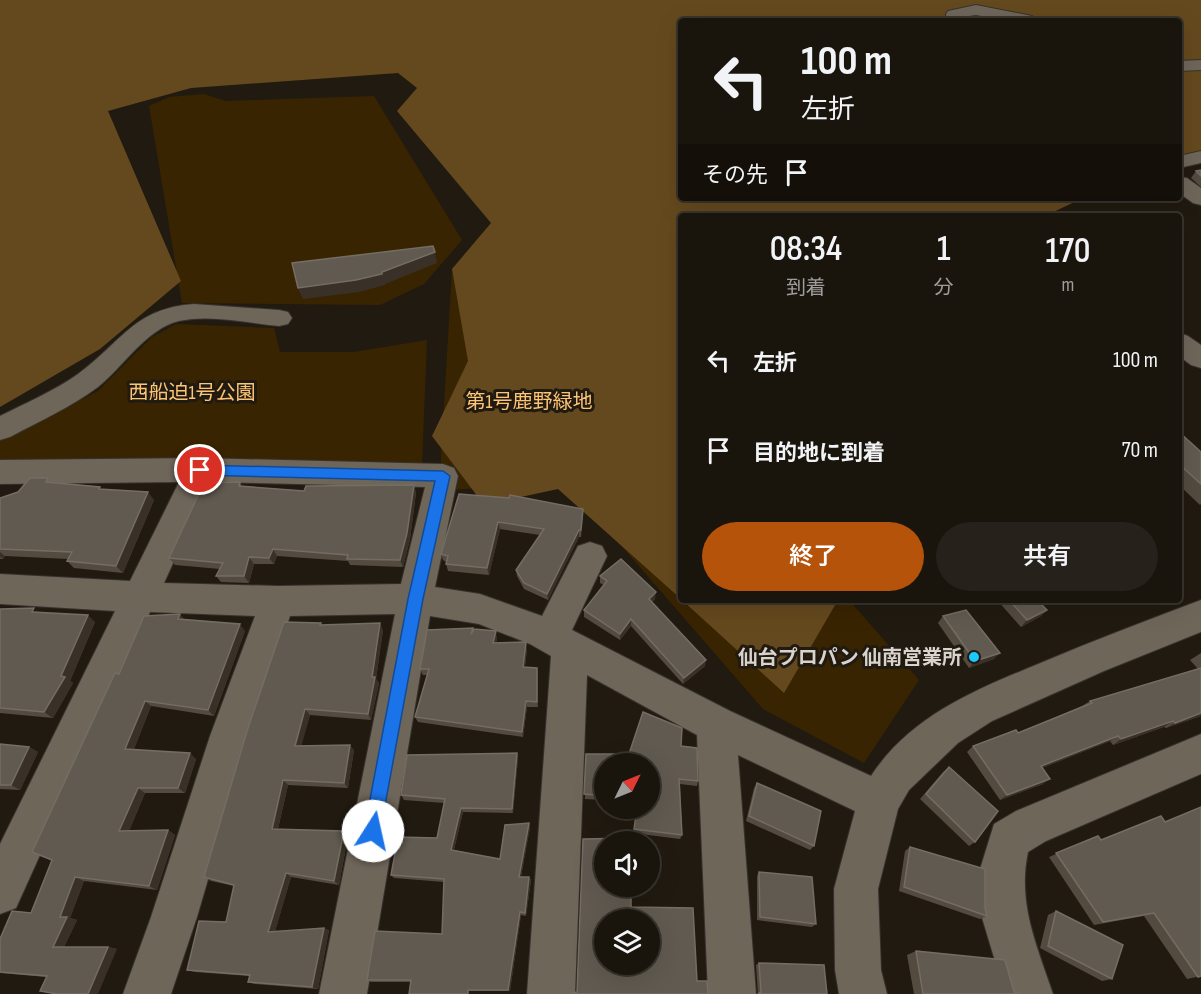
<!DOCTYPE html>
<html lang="ja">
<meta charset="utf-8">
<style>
:root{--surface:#19140c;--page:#26211a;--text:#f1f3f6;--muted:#9f9e9d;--line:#37332d;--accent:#b45309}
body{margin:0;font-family:"Sofia Sans Condensed","Noto Sans JP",sans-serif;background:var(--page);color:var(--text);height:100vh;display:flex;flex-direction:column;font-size:22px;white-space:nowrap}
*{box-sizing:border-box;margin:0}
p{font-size:20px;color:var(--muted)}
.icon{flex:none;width:33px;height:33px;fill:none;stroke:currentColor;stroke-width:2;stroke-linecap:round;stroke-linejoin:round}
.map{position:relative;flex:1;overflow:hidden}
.drawer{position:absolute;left:678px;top:213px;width:504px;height:390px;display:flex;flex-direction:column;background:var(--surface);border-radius:6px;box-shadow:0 6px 24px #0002,0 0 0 2px var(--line)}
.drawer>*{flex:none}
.guide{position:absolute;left:678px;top:18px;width:504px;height:183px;border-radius:6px;box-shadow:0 6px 24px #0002,0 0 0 2px var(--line);background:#19140c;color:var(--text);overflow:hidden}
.needle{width:39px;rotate:47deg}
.fabs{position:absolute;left:594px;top:753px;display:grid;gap:12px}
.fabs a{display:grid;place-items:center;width:66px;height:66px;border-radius:50%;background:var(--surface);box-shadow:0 6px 24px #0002,0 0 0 2px var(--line);font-size:30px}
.pin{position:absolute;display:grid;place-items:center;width:51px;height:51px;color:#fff;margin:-26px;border:3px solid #fff;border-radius:50%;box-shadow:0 2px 6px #0007}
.me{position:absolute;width:66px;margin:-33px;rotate:10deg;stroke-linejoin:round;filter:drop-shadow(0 0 4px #0008)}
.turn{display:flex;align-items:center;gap:21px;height:126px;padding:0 24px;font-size:27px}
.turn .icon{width:78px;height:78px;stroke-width:2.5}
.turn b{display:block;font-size:42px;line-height:51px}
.then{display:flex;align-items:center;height:57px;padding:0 24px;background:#0003;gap:12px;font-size:22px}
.eta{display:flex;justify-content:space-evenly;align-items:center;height:102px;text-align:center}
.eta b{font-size:36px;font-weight:600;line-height:42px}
.cta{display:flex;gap:12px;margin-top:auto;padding:12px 24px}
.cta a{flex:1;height:69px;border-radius:36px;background:var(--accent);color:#fff;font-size:24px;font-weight:600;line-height:69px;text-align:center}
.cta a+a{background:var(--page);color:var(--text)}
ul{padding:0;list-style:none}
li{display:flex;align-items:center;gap:18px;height:90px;padding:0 24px}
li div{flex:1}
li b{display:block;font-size:22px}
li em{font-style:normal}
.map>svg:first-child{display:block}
</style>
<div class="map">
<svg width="1201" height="994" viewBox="0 0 1201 994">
<rect width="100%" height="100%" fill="#211a10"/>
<g fill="#392401">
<polygon points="204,94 225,101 374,96 462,240 424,284 380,305 182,303 149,106 169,97"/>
<polygon points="452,269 681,383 681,600 849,600 919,680 864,763 763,709 618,542 568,481 439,491"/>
<polygon points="176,324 274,328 280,352 354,352 427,340 422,464 0,464 0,440 98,391 152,337"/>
</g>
<g fill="#65491e">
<polygon points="0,0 1201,0 1201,158 1179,164 1179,21 681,21 681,198 1083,198 1045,216 681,216 681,599 558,489 484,505 432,436 468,361 452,269 491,223 397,111 417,88 398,73 191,88 108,111 181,281 100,349 0,407"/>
<polygon points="682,600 838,600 784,693"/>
</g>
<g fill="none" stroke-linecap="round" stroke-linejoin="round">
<defs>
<g id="minor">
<polygon points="976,5 1032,16 1040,21 1008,21 976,15 962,17 963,21 947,21 946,14 948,11"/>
<polygon points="1201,60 1201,70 1179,71 1179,61"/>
<polygon points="1201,151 1201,163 1179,168 1179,156"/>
<polygon points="1179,177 1187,178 1201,188 1201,205 1193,203 1179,193"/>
<path d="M194,304L279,310L288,312L292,318L288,324L279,326C247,323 210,314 179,321C146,329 123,367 98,387C71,407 40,421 10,437L0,440V416C26,403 54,391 78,374C122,342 134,308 194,304Z"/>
<polygon points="1179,333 1188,336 1201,345 1201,368 1191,365 1179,356"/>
<path d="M200,458L443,464L454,468L458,476L435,587L480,594L542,616L578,546L590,542L602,546L607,556L572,630L730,711L871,776C912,714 978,689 1043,662C1095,640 1148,620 1201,600V632L1104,671L992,721L958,743L909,790L898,809L878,889L881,970L887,994H839L835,970L834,889L855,811L738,755L756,994H708L697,735L587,675L575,994H527L551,656L530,644L479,624L430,616L367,994H319L395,614L290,616L250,736L197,917L171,994H123L151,917L210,736L255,616L150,612L16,908L0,914V844L115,611L0,604V574L130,581L179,482L0,484V460ZM210,482L425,487L401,584L278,586L164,583Z"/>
<path d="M1201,734V774L1046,841L1028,852C1017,903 1037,946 1053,994H1005L980,911L981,866L994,824L1016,811Z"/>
</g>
</defs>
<use href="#minor" stroke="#37322e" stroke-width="2"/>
<use href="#minor" fill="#6f665a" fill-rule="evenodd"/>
</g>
<g fill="#534b40">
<polygon points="1201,170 1201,187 1191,178 1196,171"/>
<polygon points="1179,432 1201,452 1201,504 1200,505 1179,485"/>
<polygon points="52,482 102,490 154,500 123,573 74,568 67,561 68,559 5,556 3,559 0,559 0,498"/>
<polygon points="240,482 242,486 304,491 414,485 416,493 410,539 403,567 350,565 348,561 277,556 274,564 254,564 249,583 221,582 216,576 220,569 175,565 169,558"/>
<polygon points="509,498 583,509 581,537 579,537 548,600 524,589 517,576 516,570 540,535 500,529 489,575 448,571 446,564 446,562 443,560 441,554"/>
<polygon points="600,576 655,599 652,602 705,666 683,684 631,626 620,640 584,617 584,610 604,585 600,583"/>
<polygon points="997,600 1037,600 1047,610 1041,616 1021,627"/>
<polygon points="0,609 40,612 95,622 70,681 73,683 53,718 0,713"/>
<polygon points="943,616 994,659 969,668 938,623"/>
<polygon points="185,620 245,631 214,716 151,706 134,749 196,759 185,793 145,793 129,831 168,830 175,835 157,890 84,881 70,918 77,920 64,947 108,947 117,949 46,977 0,973 0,939 31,913 52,860 119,674"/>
<polygon points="322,625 383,630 376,679 379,683 371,720 310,715 301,745 354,750 348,788 288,785 278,829 344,831 348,836 339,885 291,877 275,931 329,930 318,989 255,984 248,982 249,976 195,972 187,970 226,922 234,886 211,881 204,877"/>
<polygon points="473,631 497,638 496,643 527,649 525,667 538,674 538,707 527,707 523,737 418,722 415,717 427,675 423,675 420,669"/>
<polygon points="1201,653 1201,716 1166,728 1164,727 1113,745 1110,741 1042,768 1043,784 1000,800 967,752 973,746 1018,733 1082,706 1090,701 1198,669 1190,660"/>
<polygon points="643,712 682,728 681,746 697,748 698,781 697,786 680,784 682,835 680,839 633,833 637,808 650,808 650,764 604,764 604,800 585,799 586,754 629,754"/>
<polygon points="0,744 29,747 38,752 20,790 0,789"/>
<polygon points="517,753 518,758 513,813 463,812 454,850 500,859 529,823 530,827 521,877 529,877 531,880 526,916 521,915 510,991 471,991 411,982 371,982 367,980 442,934 444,882 394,878 391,875 437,838 444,803 404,800 401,795"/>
<polygon points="949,767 975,842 969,846 920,799 943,772"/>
<polygon points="757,783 814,846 810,850 746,821 754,788"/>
<polygon points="1098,836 1201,976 1187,979 1144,916 1094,925 1049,857"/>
<polygon points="910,847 985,908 987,916 980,919 899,891 905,851"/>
<polygon points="759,872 816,924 812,927 757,920 757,876"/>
<polygon points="1056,911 1112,979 1102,981 1040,948 1048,915"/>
<polygon points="916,951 1014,992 1020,994 914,994 907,955"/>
<polygon points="759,963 827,994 758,994 756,965"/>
</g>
<g fill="#393127">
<polygon points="435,252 437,263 385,284 385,285 359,292 303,299 298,288 382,272"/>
<polygon points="414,485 416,493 410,539 403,567 400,560"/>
<polygon points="148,492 154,500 123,573 116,566"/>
<polygon points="583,509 583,516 581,537 581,530"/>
<polygon points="498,522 500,529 489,575 487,568"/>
<polygon points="579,530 579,537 548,600 547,594"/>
<polygon points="273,549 277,556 274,564 269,558"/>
<polygon points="0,552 5,556 3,559 0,557"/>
<polygon points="249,557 254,564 249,583 244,576"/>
<polygon points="656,592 655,599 649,606 649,599"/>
<polygon points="1047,610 1041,616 1021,627 1027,620"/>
<polygon points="180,614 186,621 178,619"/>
<polygon points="88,615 95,622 70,681 73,683 53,718 44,712"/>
<polygon points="631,619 631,626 620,640 620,634"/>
<polygon points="380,623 383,630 376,679 379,683 371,720 368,714"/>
<polygon points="240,624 245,631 214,716 208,710"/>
<polygon points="496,631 497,638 495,649 493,643"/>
<polygon points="526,642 527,649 524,673 523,667"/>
<polygon points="1000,653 994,659 969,668 975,661"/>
<polygon points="706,660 705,666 683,684 684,678"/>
<polygon points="537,668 538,674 538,707 537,702"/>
<polygon points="145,701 151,706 132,754 125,749"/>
<polygon points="526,701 527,707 523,737 522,732"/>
<polygon points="305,709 310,715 300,751 295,746"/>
<polygon points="1201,713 1201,716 1166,728 1175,723"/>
<polygon points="1173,721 1164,727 1113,745 1121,739"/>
<polygon points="1118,736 1110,741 1034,771 1041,766"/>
<polygon points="350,745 354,750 348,788 344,783"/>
<polygon points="29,747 38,752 20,790 11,785"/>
<polygon points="190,753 196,759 185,793 178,788"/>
<polygon points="517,753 518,758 513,813 512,809"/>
<polygon points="1050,779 1043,784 1000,800 1007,795"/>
<polygon points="283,780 288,785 277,833 272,829"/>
<polygon points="138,788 145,793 127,836 119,831"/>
<polygon points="461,808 463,812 453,853 451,850"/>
<polygon points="529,823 530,827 520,881 519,877"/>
<polygon points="168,830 175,835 157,890 149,886"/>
<polygon points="344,831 348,836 339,885 334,881"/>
<polygon points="286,873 291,877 274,935 268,932"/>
<polygon points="75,877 84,881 70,918 77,920 63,949 53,947 60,917"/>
<polygon points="529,877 531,880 526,916 525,913"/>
<polygon points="520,912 521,915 510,991 508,990"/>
<polygon points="324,928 329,930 318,989 312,987"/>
<polygon points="108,947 117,949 98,994 88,994"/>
</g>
<g fill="#615a50" stroke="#746d63" stroke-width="1.5" fill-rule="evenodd">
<polygon points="1201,170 1201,176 1196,171"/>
<polygon points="433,246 435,252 382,272 382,274 356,280 298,288 292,263"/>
<polygon points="1179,432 1201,452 1201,484 1179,464"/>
<polygon points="30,478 48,478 46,482 100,487 99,489 148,492 116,566 67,561 72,552 0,549 0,498 18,492"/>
<polygon points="240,482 239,486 304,491 306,486 414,485 407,533 400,560 347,559 348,555 273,549 269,558 249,557 244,576 216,576 223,563 169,558 204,483"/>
<polygon points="459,494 509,498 510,495 583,509 581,530 579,530 547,594 524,583 516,570 544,529 498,522 487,568 446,564 448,556 441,554"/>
<polygon points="621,559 656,592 649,599 706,660 684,678 631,619 620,634 584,610 607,581 600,576"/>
<polygon points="1009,600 1037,600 1047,610 1027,620"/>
<polygon points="34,608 32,612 88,615 61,676 65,677 44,712 0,708 0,609"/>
<polygon points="966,610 1000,653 975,661 943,616"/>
<polygon points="180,614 178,619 240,624 208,710 145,701 125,749 190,753 178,788 138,788 119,831 168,830 149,886 75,877 60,917 67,917 53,947 108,947 88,994 57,994 40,991 47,976 0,972 0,939 12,911 31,913 52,860 32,852 115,673 119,674 144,616"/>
<polygon points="284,622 321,623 320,625 380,623 372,677 375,677 368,714 305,709 295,746 350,745 344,783 283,780 272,829 344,831 334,881 286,873 268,932 324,928 312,987 248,982 250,975 187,970 199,921 226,922 234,885 204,877 247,731"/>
<polygon points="473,628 471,634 474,629 496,631 493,643 526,642 523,667 537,668 537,702 526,701 522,732 415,717 429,669 420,669 427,630"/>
<polygon points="1201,668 1201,713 1175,723 1173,721 1121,739 1118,736 1041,766 1050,779 1007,795 973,746 1016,730 1018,733 1092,703 1090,701"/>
<polygon points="643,712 682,728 681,746 697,748 698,781 679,779 682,835 634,829 637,808 650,808 650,764 604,764 604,796 584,794 586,754 629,754"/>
<polygon points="0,744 29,747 11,785 0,785"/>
<polygon points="517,753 512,809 461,808 451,850 500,859 505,825 529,823 519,877 529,877 525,913 520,912 508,990 468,990 468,994 409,994 411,980 367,980 375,931 442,934 444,879 391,875 398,837 437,838 445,799 401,795 407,755"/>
<polygon points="949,767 998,811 975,842 926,794"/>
<polygon points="757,783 821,811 814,846 749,816"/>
<polygon points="1201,807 1201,976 1198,977 1154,913 1103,922 1056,853 1098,836 1101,840 1161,816 1165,822"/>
<path d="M631,838V842H604V886H631V907L693,908L697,981H707L708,994H709H569L577,992L583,839ZM604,920H650V964H604Z"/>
<polygon points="910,847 985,869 985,908 987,916 904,887"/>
<polygon points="759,872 812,877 816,924 760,917"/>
<polygon points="1056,911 1123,945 1112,979 1048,946"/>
<polygon points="916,951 1005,960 1014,992 1020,994 923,994"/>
<polygon points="759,963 824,965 827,994 758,994 761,992"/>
</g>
<polygon fill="#1a73e8" stroke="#114b97" stroke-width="1.5" points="200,465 443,471 450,476 423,599 379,838 373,841 366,838 364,831 408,599 435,481 200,475 193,470"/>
<circle fill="#1bc9fc" stroke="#211a10" stroke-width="2" cx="974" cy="657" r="6"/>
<g text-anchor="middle" stroke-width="6" stroke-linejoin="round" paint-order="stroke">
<g font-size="20" fill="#fcc474" stroke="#211a10">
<text x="192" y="399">西船迫1号公園</text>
<text x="529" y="408">第1号鹿野緑地</text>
</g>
<g font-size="20" font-weight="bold" fill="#d8d3cc" stroke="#211a10" text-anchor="end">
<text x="962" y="664">仙台プロパン 仙南営業所</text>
</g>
</g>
</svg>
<div class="fabs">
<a><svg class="needle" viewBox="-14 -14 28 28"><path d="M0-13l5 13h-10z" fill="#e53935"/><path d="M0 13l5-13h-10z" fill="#9f9e9d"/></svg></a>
<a><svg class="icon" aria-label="sound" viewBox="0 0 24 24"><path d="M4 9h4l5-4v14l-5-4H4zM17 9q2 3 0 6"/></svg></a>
<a><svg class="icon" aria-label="layers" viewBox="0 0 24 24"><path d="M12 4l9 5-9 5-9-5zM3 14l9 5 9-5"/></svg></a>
</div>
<div class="pin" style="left:200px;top:470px;background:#d93025"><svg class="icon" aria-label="arrive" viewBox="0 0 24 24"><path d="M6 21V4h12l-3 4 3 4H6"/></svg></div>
<svg class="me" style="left:373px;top:831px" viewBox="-20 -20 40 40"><circle r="19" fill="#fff"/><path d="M0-13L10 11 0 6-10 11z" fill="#1a73e8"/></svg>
<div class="guide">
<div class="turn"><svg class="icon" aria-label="left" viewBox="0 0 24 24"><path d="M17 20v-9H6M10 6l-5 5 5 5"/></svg><div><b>100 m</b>左折</div></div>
<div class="then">その先<svg class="icon" aria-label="arrive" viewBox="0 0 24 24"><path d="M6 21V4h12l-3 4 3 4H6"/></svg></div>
</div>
<section class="drawer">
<div class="eta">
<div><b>08:34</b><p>到着</p></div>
<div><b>1</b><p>分</p></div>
<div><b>170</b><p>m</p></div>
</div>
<ul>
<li><svg class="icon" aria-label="left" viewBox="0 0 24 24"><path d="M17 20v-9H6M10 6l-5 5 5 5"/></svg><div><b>左折</b></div><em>100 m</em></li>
<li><svg class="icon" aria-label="arrive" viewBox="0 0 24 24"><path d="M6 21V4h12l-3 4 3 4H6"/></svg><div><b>目的地に到着</b></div><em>70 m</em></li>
</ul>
<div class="cta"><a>終了</a><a>共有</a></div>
</section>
</div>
